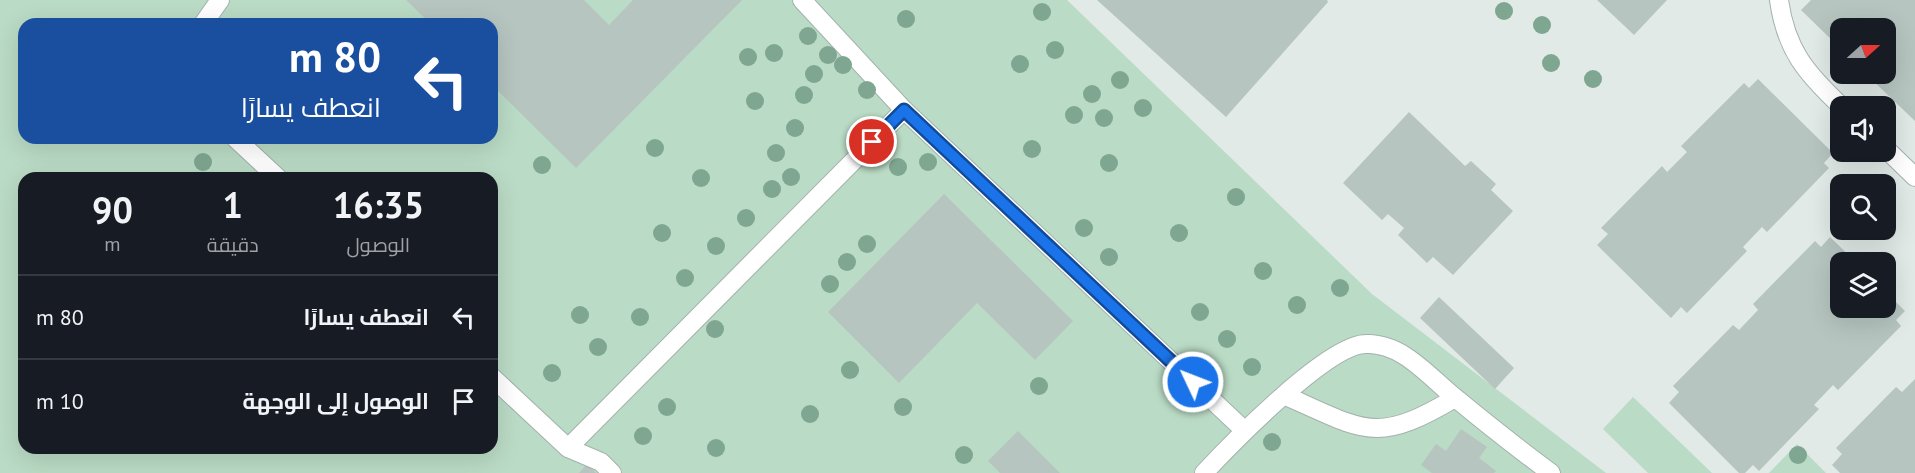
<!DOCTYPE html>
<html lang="ar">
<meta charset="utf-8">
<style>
:root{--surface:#171b24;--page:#20242c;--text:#f1f3f6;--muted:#9ea1a6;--line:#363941}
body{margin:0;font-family:"PT Sans",Cairo,sans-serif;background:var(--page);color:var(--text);direction:rtl;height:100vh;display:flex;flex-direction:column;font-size:22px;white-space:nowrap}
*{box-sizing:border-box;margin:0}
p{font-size:20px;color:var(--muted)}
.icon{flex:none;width:33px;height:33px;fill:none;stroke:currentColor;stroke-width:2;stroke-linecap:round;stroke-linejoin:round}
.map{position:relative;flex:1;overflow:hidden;direction:ltr}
.panel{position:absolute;left:18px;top:172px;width:480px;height:282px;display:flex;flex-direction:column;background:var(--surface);border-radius:18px;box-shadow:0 6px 24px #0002;direction:rtl}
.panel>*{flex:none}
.banner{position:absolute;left:18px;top:18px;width:480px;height:126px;border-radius:18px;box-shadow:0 6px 24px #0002;direction:rtl;background:#1a4fa0;color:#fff;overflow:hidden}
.needle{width:39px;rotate:69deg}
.buttons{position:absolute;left:1830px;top:18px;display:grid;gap:12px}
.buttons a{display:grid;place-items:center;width:66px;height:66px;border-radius:12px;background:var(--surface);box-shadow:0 6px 24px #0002;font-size:30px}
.pin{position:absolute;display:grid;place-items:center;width:51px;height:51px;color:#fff;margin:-26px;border:3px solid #fff;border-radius:50%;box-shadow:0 2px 6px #0007}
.me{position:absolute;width:66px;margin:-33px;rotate:313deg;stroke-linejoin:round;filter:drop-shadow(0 0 4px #0008)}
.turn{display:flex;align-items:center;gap:21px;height:126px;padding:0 18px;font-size:27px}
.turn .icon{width:78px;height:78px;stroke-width:2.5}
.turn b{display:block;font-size:42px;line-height:51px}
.eta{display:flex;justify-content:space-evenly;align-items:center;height:102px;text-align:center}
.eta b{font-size:36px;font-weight:700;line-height:42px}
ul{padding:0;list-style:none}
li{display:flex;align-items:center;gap:18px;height:84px;padding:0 18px;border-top:2px solid var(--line)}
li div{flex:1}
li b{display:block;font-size:22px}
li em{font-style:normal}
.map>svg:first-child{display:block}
</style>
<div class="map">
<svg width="1915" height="473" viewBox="0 0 1915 473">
<rect width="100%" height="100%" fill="#e1eae7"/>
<g fill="#badbc5" fill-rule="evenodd">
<path d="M0,0H1067L1372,294L1606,473H0ZM24,24H492V138H24ZM24,178H492V448H24Z"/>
<polygon points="1633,397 1712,473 1648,473 1603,429"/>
<polygon points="1797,444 1826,473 1769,473"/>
</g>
<g fill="#b6c5c0">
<polygon points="406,0 584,0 609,25 633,0 742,0 576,168 492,85 492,24 431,24"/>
<polygon points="1097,0 1327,0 1328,2 1226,117"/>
<polygon points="1597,0 1667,0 1634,35"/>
<polygon points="1811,0 1915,0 1915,121 1866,74 1886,74 1886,28 1840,28 1840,48 1801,10"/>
<polygon points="1758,79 1833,153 1824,163 1829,168 1767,232 1762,227 1743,247 1747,251 1687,313 1681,307 1671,318 1597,245 1608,234 1601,228 1662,166 1667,172 1687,152 1681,146 1744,83 1749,88"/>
<polygon points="1409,112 1465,166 1471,161 1496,184 1491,190 1513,211 1453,275 1433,257 1427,263 1398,235 1404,228 1388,214 1382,220 1343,183"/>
<polygon points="944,194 1073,321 1035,360 977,303 899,383 828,312"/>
<polygon points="1830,237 1856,262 1840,262 1840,308 1886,308 1886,292 1905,311 1896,320 1901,326 1838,390 1833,385 1814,405 1819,409 1759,471 1753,465 1745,473 1739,473 1669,403 1679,392 1673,386 1733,325 1739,330 1758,310 1753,304 1815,241 1821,247"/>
<polygon points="1439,297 1514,368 1495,389 1420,318"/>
<polygon points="1915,379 1915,473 1840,473 1832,465 1842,454 1836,448 1896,387 1902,392"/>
<polygon points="1461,429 1487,447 1479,458 1496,471 1494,473 1432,473 1421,465 1436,444 1446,451"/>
<polygon points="1018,431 1060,473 1000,473 988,461"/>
<polygon points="587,464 596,473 579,473"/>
</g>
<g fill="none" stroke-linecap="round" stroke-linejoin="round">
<defs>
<g id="minor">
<polyline points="802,0 904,110 1244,430"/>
<path d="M1779,0C1786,50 1806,73 1841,106"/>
<polyline points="203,24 220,0"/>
<polyline points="235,138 278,178"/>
<polyline points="1886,149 1915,177"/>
<polyline points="492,377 568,448"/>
<path d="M1286,396C1365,431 1376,445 1455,398"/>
<polyline points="612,473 601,462 568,448 904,110"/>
<path d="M1204,473C1231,444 1328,344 1366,344C1378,343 1395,349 1405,356C1424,368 1440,386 1458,400C1488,425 1519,449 1551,473"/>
</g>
</defs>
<use href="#minor" stroke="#a4b2ae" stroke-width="20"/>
<use href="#minor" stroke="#fff" stroke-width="18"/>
</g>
<g fill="#7fa691">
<circle cx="1504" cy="11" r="9"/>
<circle cx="1042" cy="12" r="9"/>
<circle cx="906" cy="19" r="9"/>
<circle cx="1542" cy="25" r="9"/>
<circle cx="808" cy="36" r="9"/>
<circle cx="1055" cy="50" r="9"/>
<circle cx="774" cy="53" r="9"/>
<circle cx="828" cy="55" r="9"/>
<circle cx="748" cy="57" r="9"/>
<circle cx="1551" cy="63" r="9"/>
<circle cx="1020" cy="64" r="9"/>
<circle cx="843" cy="65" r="9"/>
<circle cx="814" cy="74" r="9"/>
<circle cx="1593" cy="79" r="9"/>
<circle cx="1120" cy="80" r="9"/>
<circle cx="867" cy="90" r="9"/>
<circle cx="1092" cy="94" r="9"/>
<circle cx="804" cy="95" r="9"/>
<circle cx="755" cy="101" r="9"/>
<circle cx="1143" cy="108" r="9"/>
<circle cx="1074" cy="115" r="9"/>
<circle cx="1104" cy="118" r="9"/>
<circle cx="795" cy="128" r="9"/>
<circle cx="655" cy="148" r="9"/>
<circle cx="1032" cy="149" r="9"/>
<circle cx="776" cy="153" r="9"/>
<circle cx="203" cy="162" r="9"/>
<circle cx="928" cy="162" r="9"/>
<circle cx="1109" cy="163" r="9"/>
<circle cx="542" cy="165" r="9"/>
<circle cx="898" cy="167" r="9"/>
<circle cx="791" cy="177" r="9"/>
<circle cx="701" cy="178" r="9"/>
<circle cx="772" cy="189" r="9"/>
<circle cx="1236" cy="197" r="9"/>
<circle cx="746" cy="218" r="9"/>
<circle cx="1084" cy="228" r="9"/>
<circle cx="662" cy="233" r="9"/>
<circle cx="1179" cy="233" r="9"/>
<circle cx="867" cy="244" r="9"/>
<circle cx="716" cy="246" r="9"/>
<circle cx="1109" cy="257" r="9"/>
<circle cx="847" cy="262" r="9"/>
<circle cx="1263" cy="271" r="9"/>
<circle cx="685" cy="278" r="9"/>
<circle cx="830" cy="284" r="9"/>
<circle cx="1340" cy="288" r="9"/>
<circle cx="1297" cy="305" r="9"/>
<circle cx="1200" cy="312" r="9"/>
<circle cx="580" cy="315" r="9"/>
<circle cx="640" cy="317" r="9"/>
<circle cx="715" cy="329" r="9"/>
<circle cx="1227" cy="339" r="9"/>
<circle cx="598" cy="347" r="9"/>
<circle cx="1252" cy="367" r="9"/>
<circle cx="850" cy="370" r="9"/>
<circle cx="552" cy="373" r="9"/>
<circle cx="1039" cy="386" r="9"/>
<circle cx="667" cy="407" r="9"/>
<circle cx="903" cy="407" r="9"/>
<circle cx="810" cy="414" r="9"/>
<circle cx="643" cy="436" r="9"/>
<circle cx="1272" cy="442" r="9"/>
<circle cx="716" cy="448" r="9"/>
<circle cx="964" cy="455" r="9"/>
<circle cx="1798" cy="455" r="9"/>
</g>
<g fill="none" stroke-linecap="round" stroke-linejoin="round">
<defs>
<polyline id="route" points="872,142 904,110 1193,382"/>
</defs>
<use href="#route" stroke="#114b97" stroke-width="15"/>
<use href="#route" stroke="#1a73e8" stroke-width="10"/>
</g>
</svg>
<div class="buttons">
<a><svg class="needle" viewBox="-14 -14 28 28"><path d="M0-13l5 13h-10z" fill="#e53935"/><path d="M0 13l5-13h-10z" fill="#9ea1a6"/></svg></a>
<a><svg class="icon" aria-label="sound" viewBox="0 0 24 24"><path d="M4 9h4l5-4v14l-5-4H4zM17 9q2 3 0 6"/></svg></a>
<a><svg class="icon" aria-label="search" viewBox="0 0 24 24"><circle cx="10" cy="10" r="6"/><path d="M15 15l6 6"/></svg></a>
<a><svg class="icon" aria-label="layers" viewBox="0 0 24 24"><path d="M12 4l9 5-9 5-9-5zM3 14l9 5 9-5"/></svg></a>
</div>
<div class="pin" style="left:872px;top:142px;background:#d93025"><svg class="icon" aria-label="arrive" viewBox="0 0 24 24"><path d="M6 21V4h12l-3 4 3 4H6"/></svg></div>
<svg class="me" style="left:1193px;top:382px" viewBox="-20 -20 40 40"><circle r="17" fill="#1a73e8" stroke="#fff" stroke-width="3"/><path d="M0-11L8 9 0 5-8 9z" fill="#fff"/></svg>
<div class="banner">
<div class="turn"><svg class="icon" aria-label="left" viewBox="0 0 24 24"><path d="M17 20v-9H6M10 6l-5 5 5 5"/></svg><div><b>80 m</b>انعطف يسارًا</div></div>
</div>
<section class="panel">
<div class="eta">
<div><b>16:35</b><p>الوصول</p></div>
<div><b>1</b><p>دقيقة</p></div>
<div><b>90</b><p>m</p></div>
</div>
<ul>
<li><svg class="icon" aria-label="left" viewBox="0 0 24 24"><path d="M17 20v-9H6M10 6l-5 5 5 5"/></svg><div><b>انعطف يسارًا</b></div><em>80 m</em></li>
<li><svg class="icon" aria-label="arrive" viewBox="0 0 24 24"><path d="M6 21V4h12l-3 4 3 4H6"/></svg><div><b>الوصول إلى الوجهة</b></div><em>10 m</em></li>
</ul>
</section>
</div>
